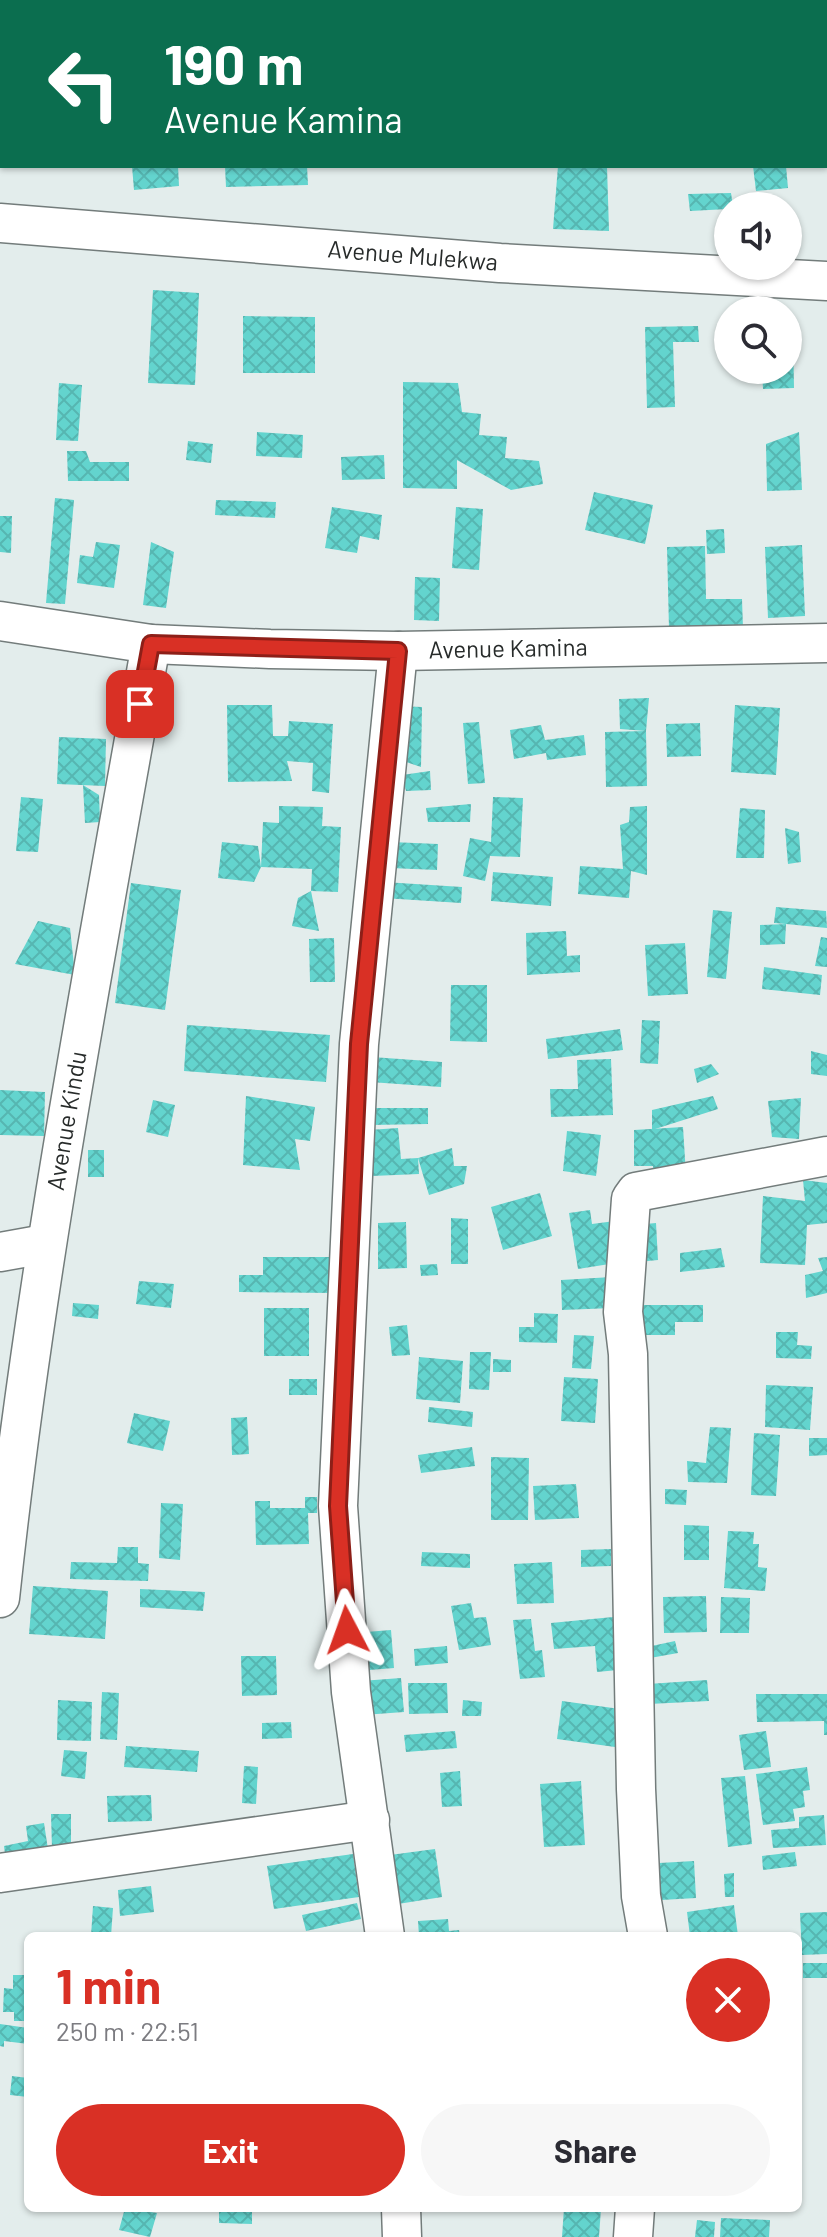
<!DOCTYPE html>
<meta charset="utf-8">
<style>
:root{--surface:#fff;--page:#f7f7f7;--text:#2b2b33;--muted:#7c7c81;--accent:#d93025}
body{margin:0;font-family:Barlow,sans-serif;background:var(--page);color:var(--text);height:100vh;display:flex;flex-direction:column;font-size:30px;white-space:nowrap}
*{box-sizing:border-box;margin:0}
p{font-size:26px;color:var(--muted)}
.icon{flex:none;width:44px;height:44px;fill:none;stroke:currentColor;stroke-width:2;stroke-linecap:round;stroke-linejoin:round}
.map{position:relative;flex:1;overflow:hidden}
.panel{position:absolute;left:24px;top:1932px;width:778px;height:280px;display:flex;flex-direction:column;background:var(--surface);border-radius:12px;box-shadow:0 2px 6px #0004}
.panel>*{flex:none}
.hud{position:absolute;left:0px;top:0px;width:828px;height:168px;box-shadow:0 2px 6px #0004;background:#0b6e4f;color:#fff;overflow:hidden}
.controls{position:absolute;left:714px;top:192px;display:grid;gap:16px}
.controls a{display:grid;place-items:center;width:88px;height:88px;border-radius:50%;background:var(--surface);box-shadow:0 2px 6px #0004;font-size:40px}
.pin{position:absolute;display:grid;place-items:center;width:68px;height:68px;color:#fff;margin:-34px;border-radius:16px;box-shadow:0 4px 12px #0006}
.me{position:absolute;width:88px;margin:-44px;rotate:356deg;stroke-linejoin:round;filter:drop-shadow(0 0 6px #0008)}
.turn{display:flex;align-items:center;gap:28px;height:168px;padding:0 32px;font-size:36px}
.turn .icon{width:104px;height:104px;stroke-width:2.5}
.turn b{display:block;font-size:56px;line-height:68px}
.round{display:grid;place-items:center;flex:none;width:84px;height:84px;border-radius:42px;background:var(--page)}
.overview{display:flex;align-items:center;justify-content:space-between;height:136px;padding:0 32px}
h1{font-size:48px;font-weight:700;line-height:60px;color:var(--accent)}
.cta{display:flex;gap:16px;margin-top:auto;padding:16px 32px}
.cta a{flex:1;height:92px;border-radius:48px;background:var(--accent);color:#fff;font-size:32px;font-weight:700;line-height:92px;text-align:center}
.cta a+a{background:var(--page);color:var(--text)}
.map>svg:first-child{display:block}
</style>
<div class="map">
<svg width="827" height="2237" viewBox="0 0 827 2237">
<defs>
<pattern id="building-cross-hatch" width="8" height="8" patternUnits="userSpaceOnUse" patternTransform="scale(2)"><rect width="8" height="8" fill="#63d4ce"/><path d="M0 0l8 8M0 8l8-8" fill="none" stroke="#56b6b1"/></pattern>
</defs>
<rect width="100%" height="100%" fill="#e3edec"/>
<g fill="url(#building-cross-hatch)">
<polygon points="132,166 178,166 179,186 134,190"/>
<polygon points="225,166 307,166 308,185 226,187"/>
<polygon points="558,166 607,166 609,231 553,229"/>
<polygon points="753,166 786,166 788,188 756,191"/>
<polygon points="731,193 733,206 728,209 690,211 688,194"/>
<polygon points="153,290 199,293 195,385 148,383"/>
<polygon points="243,316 315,317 315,373 243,373"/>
<polygon points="698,326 699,342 673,342 675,407 647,408 645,327"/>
<polygon points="788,334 793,334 794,388 763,389 762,370 788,370"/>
<polygon points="403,382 458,383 462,412 481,414 479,435 507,437 505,458 539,461 543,484 511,490 457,460 457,489 403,488"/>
<polygon points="59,383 82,385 78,441 56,440"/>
<polygon points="257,432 303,435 302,458 256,456"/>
<polygon points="799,432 802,490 767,491 766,444"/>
<polygon points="188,441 213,444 211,463 186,460"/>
<polygon points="67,451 86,451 90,462 129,462 129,481 68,481"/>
<polygon points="384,455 385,479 342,480 341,457"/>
<polygon points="594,492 653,505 645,544 585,530"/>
<polygon points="55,498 74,500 65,604 46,603"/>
<polygon points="216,500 276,502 275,518 215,515"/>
<polygon points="332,507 382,515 379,540 360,536 357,553 325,548"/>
<polygon points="456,507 483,509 479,570 452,568"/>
<polygon points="0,516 12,516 11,553 0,552"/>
<polygon points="724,529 725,553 707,554 706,530"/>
<polygon points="96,542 120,545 114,588 77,583 80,555 93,557"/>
<polygon points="151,542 174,552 166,608 143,605"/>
<polygon points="802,545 805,616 768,618 765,547"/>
<polygon points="705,546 706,599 742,599 743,628 669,629 667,547"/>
<polygon points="415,577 440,578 439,621 414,620"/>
<polygon points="649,698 646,731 620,729 619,699"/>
<polygon points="227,705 272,705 273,736 288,736 289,721 333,724 329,793 312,791 313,763 287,761 292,781 228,782"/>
<polygon points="735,705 780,708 776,775 731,772"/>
<polygon points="398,706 422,707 421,767 397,759"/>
<polygon points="479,722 485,783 468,784 463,723"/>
<polygon points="700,723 701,756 667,757 666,724"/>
<polygon points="541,725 545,740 584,735 586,755 547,760 546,753 514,759 510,730"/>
<polygon points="646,731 647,786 606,787 605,732"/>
<polygon points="59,737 106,739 105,786 57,784"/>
<polygon points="430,771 431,790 406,791 402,775"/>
<polygon points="83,785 99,795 100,822 85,823"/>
<polygon points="21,797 43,799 38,852 16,851"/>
<polygon points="493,797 523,798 520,857 490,856 485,881 463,876 470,838 491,842"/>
<polygon points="471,804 470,822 428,822 426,808"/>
<polygon points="279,806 323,807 322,826 341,827 338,892 311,891 312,869 261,867 263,822 279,823"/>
<polygon points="647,806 647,875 631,871 629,898 578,894 580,866 623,869 620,825 629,822 630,807"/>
<polygon points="740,808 765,810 764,858 736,858"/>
<polygon points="785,828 799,832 801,862 788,864"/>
<polygon points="222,842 258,846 261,867 254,882 218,878"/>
<polygon points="391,842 438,844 437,870 390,868"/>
<polygon points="493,872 553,877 551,906 491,901"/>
<polygon points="384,882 462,887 461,903 383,898"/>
<polygon points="131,883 181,890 165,1010 115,1003"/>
<polygon points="311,891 319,931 292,926 298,898"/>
<polygon points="776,907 826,911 827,928 786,924 785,944 760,945 760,925 786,924 774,923"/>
<polygon points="713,910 732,912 726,979 707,977"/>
<polygon points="38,921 70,928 75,975 15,964"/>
<polygon points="566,931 567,956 580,955 580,972 527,975 526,933"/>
<polygon points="821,937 827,938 827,967 815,966"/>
<polygon points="334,938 335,982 310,982 309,939"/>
<polygon points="685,943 688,994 648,996 645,945"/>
<polygon points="764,967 822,975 820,995 762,989"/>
<polygon points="451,985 487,985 487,1042 450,1041"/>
<polygon points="642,1020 660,1021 658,1064 640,1063"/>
<polygon points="187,1025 330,1035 326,1082 184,1071"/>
<polygon points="620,1029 623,1050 548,1059 546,1039"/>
<polygon points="811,1051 827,1055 827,1076 811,1074"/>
<polygon points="372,1057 442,1062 441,1087 370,1082"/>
<polygon points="611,1059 613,1115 551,1117 550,1089 578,1089 577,1060"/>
<polygon points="711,1064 719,1074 697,1083 694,1069"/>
<polygon points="0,1090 45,1092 44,1136 0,1135"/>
<polygon points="246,1096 315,1107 310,1141 295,1139 300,1170 243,1165"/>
<polygon points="713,1096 718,1109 652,1130 652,1110"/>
<polygon points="801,1098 799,1139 772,1137 768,1101"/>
<polygon points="153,1100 175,1105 168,1137 146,1132"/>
<polygon points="371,1108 428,1108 428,1124 371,1125"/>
<polygon points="683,1127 686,1175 653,1174 653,1166 634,1166 634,1130"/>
<polygon points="398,1128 401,1159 418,1158 419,1174 372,1176 369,1130"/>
<polygon points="567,1131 601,1135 596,1176 563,1171"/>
<polygon points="452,1148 454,1166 467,1166 464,1184 429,1195 418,1158"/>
<rect x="88" y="1150" width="16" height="27"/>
<polygon points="803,1180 827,1183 827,1223 807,1225 805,1265 760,1263 763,1196 805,1201"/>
<polygon points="540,1193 552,1236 503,1250 491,1207"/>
<polygon points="590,1210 592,1224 615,1221 622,1262 578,1269 569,1213"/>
<polygon points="451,1218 468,1219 468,1264 451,1264"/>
<polygon points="406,1222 407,1268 378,1269 378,1223"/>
<polygon points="656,1223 658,1260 638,1262 635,1225"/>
<polygon points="721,1248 725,1267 680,1272 680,1253"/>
<polygon points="263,1257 335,1257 335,1293 239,1292 239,1275 263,1275"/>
<polygon points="827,1257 827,1293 806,1298 805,1275 823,1271 818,1258"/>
<polygon points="437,1264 438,1275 421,1276 420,1265"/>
<polygon points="612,1277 613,1308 562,1310 561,1280"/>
<polygon points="139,1281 174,1284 171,1308 136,1304"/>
<polygon points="73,1303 99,1305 98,1319 72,1316"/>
<polygon points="631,1305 703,1305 703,1322 675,1322 675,1335 631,1335"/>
<rect x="264" y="1308" width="45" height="48"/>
<polygon points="534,1313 558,1314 557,1343 519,1342 519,1327 534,1327"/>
<polygon points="407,1325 410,1355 392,1356 389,1327"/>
<polygon points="776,1332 798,1332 797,1345 812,1346 811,1359 776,1358"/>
<polygon points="574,1335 594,1336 591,1369 572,1368"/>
<polygon points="470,1352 491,1352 489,1390 469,1389"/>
<polygon points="419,1357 463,1361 460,1403 416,1399"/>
<polygon points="493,1359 511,1360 511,1372 493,1372"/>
<polygon points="564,1377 598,1379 595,1423 561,1421"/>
<rect x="289" y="1379" width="28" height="16"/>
<polygon points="766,1385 813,1387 810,1430 765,1427"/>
<polygon points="429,1407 473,1412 472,1427 428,1422"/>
<polygon points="134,1413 170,1421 163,1451 127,1443"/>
<polygon points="247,1417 249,1454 232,1455 231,1418"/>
<polygon points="710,1427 731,1428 727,1483 688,1482 687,1461 706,1463"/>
<polygon points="754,1433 780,1435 776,1496 751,1495"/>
<polygon points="809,1438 827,1438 827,1455 809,1456"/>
<polygon points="472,1447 475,1466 421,1473 418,1455"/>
<polygon points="491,1457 529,1458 528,1520 491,1520"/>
<polygon points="576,1484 579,1518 535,1520 533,1486"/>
<polygon points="665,1489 687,1490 686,1505 665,1504"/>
<polygon points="305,1497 317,1497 317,1513 308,1513 309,1544 256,1545 255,1501 270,1501 270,1508 305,1508"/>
<polygon points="161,1503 183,1504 180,1560 159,1558"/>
<polygon points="684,1525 709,1526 709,1560 684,1560"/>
<polygon points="728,1531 754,1532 753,1544 759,1544 758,1567 767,1568 765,1591 724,1588"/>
<polygon points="118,1547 138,1547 138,1563 149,1564 148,1581 70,1579 71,1562 117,1563"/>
<polygon points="611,1549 611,1566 581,1567 581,1550"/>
<polygon points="422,1552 470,1554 470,1568 421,1566"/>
<polygon points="552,1562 554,1603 517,1604 514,1564"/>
<polygon points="33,1586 108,1591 105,1639 29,1634"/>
<polygon points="140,1589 205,1592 203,1611 140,1607"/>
<polygon points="706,1596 707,1632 664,1633 663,1597"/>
<polygon points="721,1597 750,1598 749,1633 720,1633"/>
<polygon points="471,1603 474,1618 486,1617 491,1645 459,1650 451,1606"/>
<polygon points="613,1617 618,1670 597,1672 595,1646 554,1649 551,1623"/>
<polygon points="531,1619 535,1651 542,1650 545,1677 520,1679 513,1620"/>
<polygon points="391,1630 394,1668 357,1671 354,1633"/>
<polygon points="675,1641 678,1653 650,1658 647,1647"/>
<polygon points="447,1646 448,1663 415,1666 414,1649"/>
<polygon points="241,1656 276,1656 277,1695 242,1696"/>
<polygon points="401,1678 404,1712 363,1715 361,1681"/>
<polygon points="707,1680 709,1701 649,1704 648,1684"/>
<polygon points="408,1683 447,1683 448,1713 409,1714"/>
<polygon points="102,1692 119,1693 117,1740 100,1739"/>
<polygon points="756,1694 827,1694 827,1735 824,1735 824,1721 757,1722"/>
<polygon points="58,1700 92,1702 91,1741 57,1740"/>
<polygon points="463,1700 482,1702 481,1716 462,1716"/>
<polygon points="562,1701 620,1709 615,1747 557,1739"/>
<polygon points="291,1722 292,1738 262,1739 262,1723"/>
<polygon points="455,1731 457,1748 406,1752 404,1735"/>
<polygon points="766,1731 771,1767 744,1770 739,1735"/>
<polygon points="126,1746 199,1751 197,1772 124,1767"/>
<polygon points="64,1750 87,1752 85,1779 61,1776"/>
<polygon points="244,1766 258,1767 256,1804 242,1803"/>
<polygon points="807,1767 810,1790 803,1791 805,1807 793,1809 795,1821 763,1825 756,1774"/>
<polygon points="460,1771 462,1806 442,1807 440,1773"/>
<polygon points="745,1776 752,1844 728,1847 721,1778"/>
<polygon points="581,1781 585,1845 544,1847 540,1784"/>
<polygon points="151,1795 152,1821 108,1822 107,1796"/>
<polygon points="51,1814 71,1814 71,1847 52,1848"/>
<polygon points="824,1815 826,1845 773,1848 771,1830 799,1828 799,1817"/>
<polygon points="44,1823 49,1856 6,1862 4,1846 28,1841 26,1826"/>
<polygon points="435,1849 442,1897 398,1904 390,1855"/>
<polygon points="795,1852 797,1866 763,1870 762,1856"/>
<polygon points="353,1854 359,1897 274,1909 267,1866"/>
<polygon points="694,1861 696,1898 644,1901 642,1864"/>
<polygon points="734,1873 734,1897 725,1897 724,1874"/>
<polygon points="151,1886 154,1912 120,1916 118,1890"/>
<polygon points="357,1903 361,1919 306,1931 302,1915"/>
<polygon points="734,1905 738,1936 690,1936 687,1912"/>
<polygon points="93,1906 113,1908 111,1936 91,1936"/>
<polygon points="827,1912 827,1954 802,1955 800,1913"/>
<polygon points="448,1919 449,1931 459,1930 460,1936 419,1936 418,1921"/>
<rect x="803" y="1963" width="24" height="15"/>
<polygon points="13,1975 28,1975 28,2021 14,2021 14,2012 3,2012 4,1988 13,1989"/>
<polygon points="0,2024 28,2028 28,2044 4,2041 4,2047 0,2046"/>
<polygon points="12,2076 28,2078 28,2097 10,2095"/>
<polygon points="125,2208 157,2213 150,2237 119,2230"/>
<polygon points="219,2208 252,2208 252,2224 219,2223"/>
<polygon points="564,2208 601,2208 599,2237 562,2237"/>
<polygon points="721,2218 770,2220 769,2237 720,2237"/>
<polygon points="697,2220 715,2222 714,2237 695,2237"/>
</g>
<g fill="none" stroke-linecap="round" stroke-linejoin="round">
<defs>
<g id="minor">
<polyline points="826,6 827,35"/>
<path id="s1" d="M0,223L500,263L827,281"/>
<path id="s2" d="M0,621L151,644L270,649L398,651L827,643"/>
<polyline points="0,1252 45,1244"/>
<path id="s3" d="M0,1598C34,1277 95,961 151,644"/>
<polyline points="0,1873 370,1820"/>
<polyline points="385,1936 351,1692 338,1506 359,1044 398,651"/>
<polyline points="648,1936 641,1896 636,1789 628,1354 623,1312 631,1199 636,1192 827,1156"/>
<polyline points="401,2208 402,2237"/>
<polyline points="633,2237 635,2208"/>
</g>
</defs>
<use href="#minor" stroke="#737c7b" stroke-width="41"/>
<use href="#minor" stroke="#fff" stroke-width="38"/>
</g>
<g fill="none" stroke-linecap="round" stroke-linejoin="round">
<defs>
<polyline id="route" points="140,704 151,644 398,651 359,1044 338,1506 347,1630"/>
</defs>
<use href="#route" stroke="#8d1f18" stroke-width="20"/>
<use href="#route" stroke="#d93025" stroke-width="14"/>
</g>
<g text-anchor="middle" stroke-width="6" stroke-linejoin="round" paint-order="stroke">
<g font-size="24" fill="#272b2a" stroke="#e3edec">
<text dy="8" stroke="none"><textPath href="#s1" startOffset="414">Avenue Mulekwa</textPath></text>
<text dy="8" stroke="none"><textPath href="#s2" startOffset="510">Avenue Kamina</textPath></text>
<text dy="8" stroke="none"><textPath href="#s3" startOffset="482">Avenue Kindu</textPath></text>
</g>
</g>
</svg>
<div class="controls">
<a><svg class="icon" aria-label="sound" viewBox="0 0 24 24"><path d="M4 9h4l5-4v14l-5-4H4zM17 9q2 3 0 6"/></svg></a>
<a><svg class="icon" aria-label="search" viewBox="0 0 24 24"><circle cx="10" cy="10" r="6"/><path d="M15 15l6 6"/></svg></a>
</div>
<div class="pin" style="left:140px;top:704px;background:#d93025"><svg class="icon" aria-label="arrive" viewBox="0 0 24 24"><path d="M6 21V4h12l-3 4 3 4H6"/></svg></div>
<svg class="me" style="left:347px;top:1630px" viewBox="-20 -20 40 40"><path d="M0-17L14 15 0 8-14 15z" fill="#d93025" stroke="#fff" stroke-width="4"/></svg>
<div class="hud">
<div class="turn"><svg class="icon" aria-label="left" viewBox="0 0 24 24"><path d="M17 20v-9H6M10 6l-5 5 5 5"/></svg><div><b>190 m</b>Avenue Kamina</div></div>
</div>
<section class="panel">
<div class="overview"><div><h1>1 min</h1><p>250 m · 22:51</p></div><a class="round" style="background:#d93025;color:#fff"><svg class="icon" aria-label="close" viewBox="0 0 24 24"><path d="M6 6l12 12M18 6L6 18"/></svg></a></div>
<div class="cta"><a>Exit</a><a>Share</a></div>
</section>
</div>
